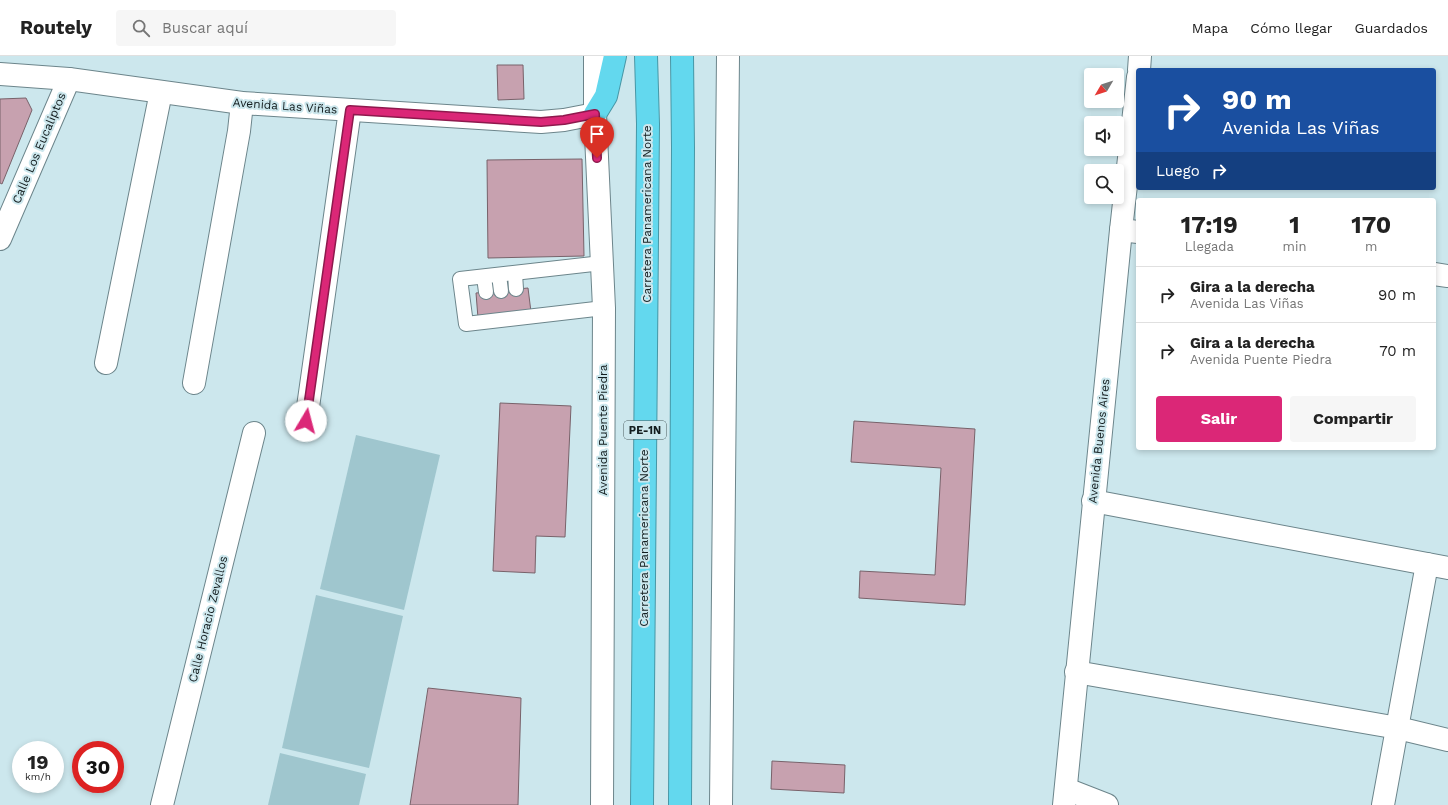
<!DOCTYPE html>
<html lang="es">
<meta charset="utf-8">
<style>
:root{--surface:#fff;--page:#f6f6f6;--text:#222;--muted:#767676;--line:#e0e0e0;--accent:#db2777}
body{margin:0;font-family:"Work Sans",sans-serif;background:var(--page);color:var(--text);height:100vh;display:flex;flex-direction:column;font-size:15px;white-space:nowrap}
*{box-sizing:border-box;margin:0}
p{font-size:13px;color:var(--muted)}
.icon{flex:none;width:22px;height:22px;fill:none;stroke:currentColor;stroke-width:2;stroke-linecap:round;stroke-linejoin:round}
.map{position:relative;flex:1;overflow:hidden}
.details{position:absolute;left:1136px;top:142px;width:300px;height:252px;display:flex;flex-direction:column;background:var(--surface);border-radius:4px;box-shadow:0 2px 6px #0003}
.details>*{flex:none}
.guide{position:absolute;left:1136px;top:12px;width:300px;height:122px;border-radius:4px;box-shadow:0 2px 6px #0003;background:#1a4fa0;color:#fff;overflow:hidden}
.needle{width:26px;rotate:231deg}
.fabs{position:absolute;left:1084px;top:12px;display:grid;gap:8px}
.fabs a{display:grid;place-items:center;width:40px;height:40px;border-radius:4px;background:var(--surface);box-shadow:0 2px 6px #0003;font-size:20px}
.speed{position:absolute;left:12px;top:685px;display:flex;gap:8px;font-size:20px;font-weight:700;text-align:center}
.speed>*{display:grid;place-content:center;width:52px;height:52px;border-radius:50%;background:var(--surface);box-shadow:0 2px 6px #0003;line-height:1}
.speed small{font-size:10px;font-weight:400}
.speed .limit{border:6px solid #d22;background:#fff;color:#111}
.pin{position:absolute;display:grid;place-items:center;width:34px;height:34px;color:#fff;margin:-41px -17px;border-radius:50% 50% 50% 0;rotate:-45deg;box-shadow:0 0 4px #0007}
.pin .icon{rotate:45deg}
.me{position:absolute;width:44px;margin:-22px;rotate:8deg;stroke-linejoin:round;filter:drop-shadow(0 0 3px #0008)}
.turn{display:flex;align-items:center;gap:14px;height:84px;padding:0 20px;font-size:18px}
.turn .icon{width:52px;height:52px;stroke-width:2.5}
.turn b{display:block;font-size:28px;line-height:34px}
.then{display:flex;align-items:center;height:38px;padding:0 20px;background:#0003;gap:8px;font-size:15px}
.eta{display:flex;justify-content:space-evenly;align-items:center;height:68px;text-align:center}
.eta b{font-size:24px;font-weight:700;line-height:28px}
.cta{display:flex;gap:8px;margin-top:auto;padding:8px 20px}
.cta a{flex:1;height:46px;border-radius:4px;background:var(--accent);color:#fff;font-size:16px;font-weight:700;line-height:46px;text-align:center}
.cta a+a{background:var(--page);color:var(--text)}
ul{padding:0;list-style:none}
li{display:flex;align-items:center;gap:12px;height:56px;padding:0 20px;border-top:1px solid var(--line)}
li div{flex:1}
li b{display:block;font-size:15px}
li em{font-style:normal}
header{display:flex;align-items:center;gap:24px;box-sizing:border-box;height:56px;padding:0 20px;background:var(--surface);border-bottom:1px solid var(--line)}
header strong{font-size:19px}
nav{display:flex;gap:22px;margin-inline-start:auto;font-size:14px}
.search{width:280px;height:36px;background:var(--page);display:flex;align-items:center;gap:10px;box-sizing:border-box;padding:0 14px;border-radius:4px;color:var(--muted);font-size:15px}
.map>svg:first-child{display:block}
</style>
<header>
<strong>Routely</strong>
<div class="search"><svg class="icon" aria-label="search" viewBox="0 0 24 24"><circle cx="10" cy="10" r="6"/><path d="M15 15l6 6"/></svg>Buscar aquí</div>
<nav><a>Mapa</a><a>Cómo llegar</a><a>Guardados</a></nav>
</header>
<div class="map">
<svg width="1448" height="749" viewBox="0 0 1448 749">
<rect width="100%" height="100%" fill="#cce7ed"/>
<g fill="#9fc6ce">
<polygon points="356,379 440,399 404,554 320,533"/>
<polygon points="316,539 403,560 369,712 282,692"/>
<polygon points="280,697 366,718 359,749 268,749"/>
</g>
<g fill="#c7a1af" stroke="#78626a">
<polygon points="497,9 523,9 524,43 498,44"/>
<polygon points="26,42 32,54 2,128 0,127 0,43"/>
<polygon points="582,103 584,200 488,202 487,104"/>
<polygon points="528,232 531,256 478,262 476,237"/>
<polygon points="500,347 571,350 565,481 536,480 535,517 493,515"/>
<polygon points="854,365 975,373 965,549 859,542 860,515 935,519 941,412 851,406"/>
<polygon points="428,632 521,642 518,749 410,749"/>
<polygon points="772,705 845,709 844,737 771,733"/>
</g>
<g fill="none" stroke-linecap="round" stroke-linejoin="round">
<defs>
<g id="lane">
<polyline points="602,207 460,223 466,268 604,252"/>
<polyline points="515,218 516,233"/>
<polyline points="499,219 501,235"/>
<polyline points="484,221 486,236"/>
</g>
<g id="street">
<polyline points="1121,174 1138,176"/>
<polyline points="0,183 69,23"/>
<polyline points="1434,218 1448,220"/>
<polyline points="106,307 161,36"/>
<polyline points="194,327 239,75 242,47"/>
<polyline points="306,365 350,54"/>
<polyline points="1093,445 1448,512"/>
<polyline points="1076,616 1398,672 1448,684"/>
<polyline points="1066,733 1107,749"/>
<polyline points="162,749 254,377"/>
<polyline points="1383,749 1427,508"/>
</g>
<g id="secondary">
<polyline points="595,0 595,58 604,252 602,749"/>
<polyline points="1139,14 1140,0"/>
<polyline points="0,18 69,23 242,47 541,66 564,64 595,58"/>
<polyline points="721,749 728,0"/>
<polyline points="1064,749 1121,174 1138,21"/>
</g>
<g id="highway">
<polyline points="595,58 606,40 615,0"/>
<polyline points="642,749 648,68 646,0"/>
<polyline points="680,749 683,91 682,0"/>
</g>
</defs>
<use href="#lane" stroke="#6c858b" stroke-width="16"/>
<use href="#street" stroke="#6c858b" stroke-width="24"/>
<use href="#secondary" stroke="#6c858b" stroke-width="24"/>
<use href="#highway" stroke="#4797a6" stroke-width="24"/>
<use href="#lane" stroke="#fff" stroke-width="14"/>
<use href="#street" stroke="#fff" stroke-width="22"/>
<use href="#secondary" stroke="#fff" stroke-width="22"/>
<use href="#highway" stroke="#63d8ee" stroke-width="22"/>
</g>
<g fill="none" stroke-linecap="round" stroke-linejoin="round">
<defs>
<polyline id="route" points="306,365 350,54 541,66 564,64 595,58 597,102"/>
</defs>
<use href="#route" stroke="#8e194d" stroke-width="10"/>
<use href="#route" stroke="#db2777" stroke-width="7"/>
</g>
<g text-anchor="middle" stroke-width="4" stroke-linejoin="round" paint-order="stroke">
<rect fill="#cce7ed" stroke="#4a5a5d" stroke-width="1" x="624" y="365" width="42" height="18" rx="3"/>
<g font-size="11" font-weight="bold" fill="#131d1f">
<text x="645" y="378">PE-1N</text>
</g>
<g font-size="12" fill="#131d1f" stroke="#cce7ed">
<text transform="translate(285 50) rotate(4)" y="4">Avenida Las Viñas</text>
<text transform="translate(39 92) rotate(-67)" y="4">Calle Los Eucaliptos</text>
<text transform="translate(647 158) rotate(-90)" y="4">Carretera Panamericana Norte</text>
<text transform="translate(603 374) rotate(-90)" y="4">Avenida Puente Piedra</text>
<text transform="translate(1099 385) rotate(-84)" y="4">Avenida Buenos Aires</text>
<text transform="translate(644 482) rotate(-90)" y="4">Carretera Panamericana Norte</text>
<text transform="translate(208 563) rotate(-76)" y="4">Calle Horacio Zevallos</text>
</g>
</g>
</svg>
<div class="fabs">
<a><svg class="needle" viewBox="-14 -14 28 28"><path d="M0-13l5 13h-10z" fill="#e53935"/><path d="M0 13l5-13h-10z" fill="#767676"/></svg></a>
<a><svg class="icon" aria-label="sound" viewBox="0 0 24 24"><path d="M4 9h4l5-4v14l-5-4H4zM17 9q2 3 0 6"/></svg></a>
<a><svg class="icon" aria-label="search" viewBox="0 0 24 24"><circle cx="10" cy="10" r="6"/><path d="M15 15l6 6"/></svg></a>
</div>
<div class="speed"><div>19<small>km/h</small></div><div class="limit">30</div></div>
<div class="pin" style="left:597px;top:102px;background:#d93025"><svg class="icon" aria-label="arrive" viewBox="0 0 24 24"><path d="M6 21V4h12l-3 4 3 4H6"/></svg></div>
<svg class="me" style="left:306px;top:365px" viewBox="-20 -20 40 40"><circle r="19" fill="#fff"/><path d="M0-13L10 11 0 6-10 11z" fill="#db2777"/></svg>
<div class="guide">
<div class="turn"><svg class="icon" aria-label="right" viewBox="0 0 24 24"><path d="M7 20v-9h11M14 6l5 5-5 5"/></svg><div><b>90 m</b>Avenida Las Viñas</div></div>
<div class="then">Luego<svg class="icon" aria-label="right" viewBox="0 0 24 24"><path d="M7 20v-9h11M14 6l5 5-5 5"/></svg></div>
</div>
<section class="details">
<div class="eta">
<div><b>17:19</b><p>Llegada</p></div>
<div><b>1</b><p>min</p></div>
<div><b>170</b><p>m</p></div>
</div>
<ul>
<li><svg class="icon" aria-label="right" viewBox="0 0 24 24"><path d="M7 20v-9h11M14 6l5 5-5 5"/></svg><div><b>Gira a la derecha</b><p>Avenida Las Viñas</p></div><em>90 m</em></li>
<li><svg class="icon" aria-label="right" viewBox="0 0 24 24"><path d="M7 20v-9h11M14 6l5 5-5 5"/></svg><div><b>Gira a la derecha</b><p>Avenida Puente Piedra</p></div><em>70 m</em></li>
</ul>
<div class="cta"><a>Salir</a><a>Compartir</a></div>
</section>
</div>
